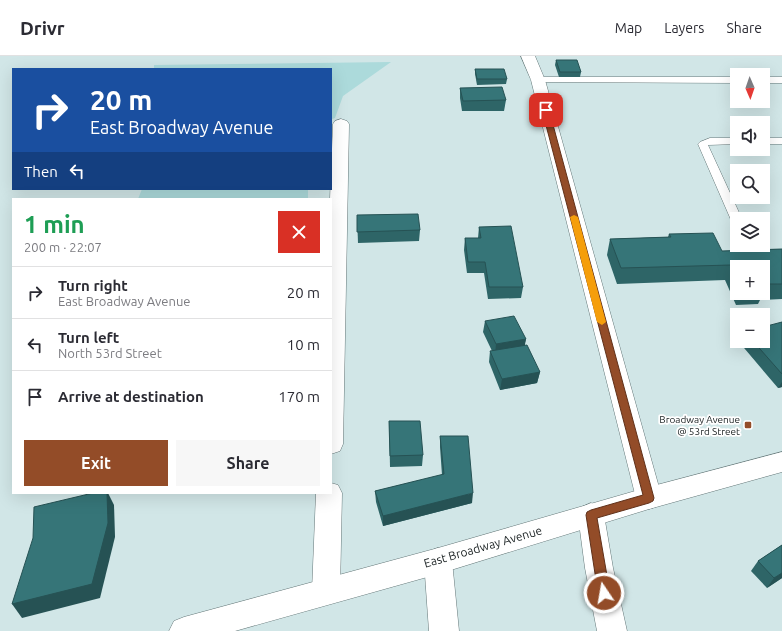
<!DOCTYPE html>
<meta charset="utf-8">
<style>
:root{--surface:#fff;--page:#f7f7f7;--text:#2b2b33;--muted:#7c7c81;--line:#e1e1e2;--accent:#934c28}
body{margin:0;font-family:Ubuntu,sans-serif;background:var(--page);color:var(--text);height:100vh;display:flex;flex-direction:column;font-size:15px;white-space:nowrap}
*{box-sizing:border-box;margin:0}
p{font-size:13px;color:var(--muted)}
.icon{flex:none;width:22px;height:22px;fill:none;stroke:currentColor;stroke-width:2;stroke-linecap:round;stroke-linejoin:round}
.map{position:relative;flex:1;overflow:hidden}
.sheet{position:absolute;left:12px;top:142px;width:320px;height:296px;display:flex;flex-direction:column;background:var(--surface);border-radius:0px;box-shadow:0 4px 16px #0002}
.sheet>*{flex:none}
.guide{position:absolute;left:12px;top:12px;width:320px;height:122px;border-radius:0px;box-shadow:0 4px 16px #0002;background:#1a4fa0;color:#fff;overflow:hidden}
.needle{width:26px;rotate:178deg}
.controls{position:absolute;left:730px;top:12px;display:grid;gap:8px}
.controls a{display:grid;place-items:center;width:40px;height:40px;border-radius:0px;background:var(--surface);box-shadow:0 4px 16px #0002;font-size:20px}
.pin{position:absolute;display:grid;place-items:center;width:34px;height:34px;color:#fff;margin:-17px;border-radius:8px;box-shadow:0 2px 6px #0006}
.me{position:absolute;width:44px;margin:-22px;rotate:348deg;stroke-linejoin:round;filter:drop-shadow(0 0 3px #0008)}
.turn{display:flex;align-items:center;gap:14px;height:84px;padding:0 12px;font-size:18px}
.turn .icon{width:52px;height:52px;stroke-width:2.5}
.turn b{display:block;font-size:28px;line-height:34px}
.then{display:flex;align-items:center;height:38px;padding:0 12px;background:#0003;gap:8px;font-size:15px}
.round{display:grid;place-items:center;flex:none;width:42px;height:42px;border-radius:0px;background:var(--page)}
.summary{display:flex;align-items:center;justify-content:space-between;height:68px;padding:0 12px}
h1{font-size:24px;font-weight:700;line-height:30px;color:#1e9e55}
.primary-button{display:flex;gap:8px;margin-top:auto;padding:8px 12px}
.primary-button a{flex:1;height:46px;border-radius:0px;background:var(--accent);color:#fff;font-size:16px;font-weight:700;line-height:46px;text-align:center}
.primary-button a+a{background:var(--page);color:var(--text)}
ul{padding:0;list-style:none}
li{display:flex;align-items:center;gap:12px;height:52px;padding:0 12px;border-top:1px solid var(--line)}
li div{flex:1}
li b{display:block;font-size:15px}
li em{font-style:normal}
header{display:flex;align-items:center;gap:24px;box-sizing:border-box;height:56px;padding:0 20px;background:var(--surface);border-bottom:1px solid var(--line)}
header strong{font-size:19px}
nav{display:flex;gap:22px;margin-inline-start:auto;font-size:14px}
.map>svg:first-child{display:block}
</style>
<header>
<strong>Drivr</strong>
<nav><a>Map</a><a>Layers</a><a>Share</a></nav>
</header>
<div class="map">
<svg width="782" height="575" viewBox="0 0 782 575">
<rect width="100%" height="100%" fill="#d1e6e7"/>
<g fill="#acdadb">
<polygon points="391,6 343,40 335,62 332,63 331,72 331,13 154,13 154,9"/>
<polygon points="142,133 308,133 308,143 138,143"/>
</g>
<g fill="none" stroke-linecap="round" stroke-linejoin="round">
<defs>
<g id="lane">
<polygon points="538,21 737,21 737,27 535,26 534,24"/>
<rect x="763" y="21" width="19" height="6"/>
<polygon points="710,82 737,82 737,88 708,89 742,163 737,163 737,167 731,164 698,88 700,86"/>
<rect x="763" y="82" width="19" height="6"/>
<polygon points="742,189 755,189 763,194 782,194 782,202 756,201"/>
</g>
<g id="street">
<polygon points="521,0 535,0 545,24 662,442 658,450 649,453 640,450 636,442 531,24"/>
<polygon points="341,63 347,65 349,68 343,388 340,395 331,398 331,143 330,143 333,68 335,65"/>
<polygon points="331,427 338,429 342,437 340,535 336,544 326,548 316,544 312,535 316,437 331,437"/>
<polygon points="591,447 600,451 604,459 613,512 627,575 597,575 585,512 578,459 582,451"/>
<polygon points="438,492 448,496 452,505 459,575 429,575 424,505 428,496"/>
</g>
<polygon id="secondary" points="782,396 782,416 649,453 438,518 235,575 169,575 174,565 184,561 438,492 649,431"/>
</defs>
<use href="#lane" stroke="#647778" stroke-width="1"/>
<use href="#street" stroke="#647778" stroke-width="1"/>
<use href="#secondary" stroke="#647778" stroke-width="1"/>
<use href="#lane" fill="#fff" fill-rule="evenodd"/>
<use href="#street" fill="#fff" fill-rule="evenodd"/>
<use href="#secondary" fill="#fff" fill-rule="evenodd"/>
</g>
<g fill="#2e6567" fill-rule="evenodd">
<polygon points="556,4 581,16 580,21 559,21 555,9"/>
<polygon points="475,13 507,23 506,28 477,29 475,18"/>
<polygon points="460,32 506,44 504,55 462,55 460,42"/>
<polygon points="357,159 420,174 419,185 358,187"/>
<polygon points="479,171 523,231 521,242 488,243 484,217 467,217 464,194 465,182 478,182"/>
<path d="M669,178L722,195L782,193V243L760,244L758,248L736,249L725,224L617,228L607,199L610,183L668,181ZM737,211H763V237H737Z"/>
<polygon points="485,265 526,283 524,290 540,316 537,327 500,334 489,306 490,295 492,295 483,276"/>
<polygon points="782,266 782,331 778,332 739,286 740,285 763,285"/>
<polygon points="389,365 423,399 422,410 390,411"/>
<polygon points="440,380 472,447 383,470 376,446 375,435 442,419 440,391"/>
<polygon points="782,489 782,522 767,532 751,515 758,505"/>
</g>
<g fill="#265254">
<polygon points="526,283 524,294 495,299 496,288"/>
<polygon points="540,316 537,327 500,334 502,323"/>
<polygon points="782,326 782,331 778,332"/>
<polygon points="107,437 108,437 114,449 115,481 100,542 22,562 12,548"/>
<polygon points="473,437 472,447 383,470 383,460"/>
<polygon points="782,517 782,522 767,532 774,522"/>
</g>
<g fill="#367578" stroke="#265254">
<polygon points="556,4 577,4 581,16 560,16"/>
<polygon points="475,13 504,13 507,23 477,23"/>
<polygon points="502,31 506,44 463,45 460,32"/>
<polygon points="418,158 420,174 357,176 357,159"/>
<polygon points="511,170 523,231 489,231 485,206 468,206 465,182 481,182 479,171"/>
<polygon points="713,177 722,195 782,193 782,228 763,228 763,211 737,211 737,221 731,209 621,212 610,183 671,181 669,178"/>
<polygon points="514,260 526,283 496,288 485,265"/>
<polygon points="782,266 782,318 753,285 763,285 763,271"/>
<polygon points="527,289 540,316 502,323 490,295"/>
<polygon points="389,365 420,365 423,399 390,400"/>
<polygon points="440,380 468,380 473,437 383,460 375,435 444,418"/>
<polygon points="93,437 107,437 108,467 92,528 12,548 33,482 34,451"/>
<polygon points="782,489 782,517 774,522 758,505"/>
</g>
<polygon fill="#934c28" stroke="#60311a" points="546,52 549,54 654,442 653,445 649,447 597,462 610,537 608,541 604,543 600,541 598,537 586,459 587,456 591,454 643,439 542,54"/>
<polygon fill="#f59e0b" points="574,159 578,161 606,266 602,269 597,266 570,161"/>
<rect fill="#934c28" stroke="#fff" stroke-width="1.5" x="744" y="365" width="8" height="8" rx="2"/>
<g text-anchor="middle" stroke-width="3.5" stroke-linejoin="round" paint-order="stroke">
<g font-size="10" fill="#181f20" stroke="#fff" text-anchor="end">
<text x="740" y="367">Broadway Avenue<tspan x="740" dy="12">@ 53rd Street</tspan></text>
</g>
<g font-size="12" fill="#181f20" stroke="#fff">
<text transform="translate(483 491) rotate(-16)" y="4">East Broadway Avenue</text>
</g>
</g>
</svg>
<div class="controls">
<a><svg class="needle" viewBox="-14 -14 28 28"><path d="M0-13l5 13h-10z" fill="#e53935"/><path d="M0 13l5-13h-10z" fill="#7c7c81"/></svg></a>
<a><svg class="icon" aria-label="sound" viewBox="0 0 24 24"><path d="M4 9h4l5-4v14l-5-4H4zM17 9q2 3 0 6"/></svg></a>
<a><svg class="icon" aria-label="search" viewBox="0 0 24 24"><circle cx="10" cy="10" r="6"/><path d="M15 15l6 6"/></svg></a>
<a><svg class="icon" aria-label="layers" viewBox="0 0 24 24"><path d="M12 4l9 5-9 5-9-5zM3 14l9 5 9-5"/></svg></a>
<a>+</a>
<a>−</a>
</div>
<div class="pin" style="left:546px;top:54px;background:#d93025"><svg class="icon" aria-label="arrive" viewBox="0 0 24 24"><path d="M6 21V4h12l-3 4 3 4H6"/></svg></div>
<svg class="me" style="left:604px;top:537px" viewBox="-20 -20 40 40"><circle r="17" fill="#934c28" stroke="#fff" stroke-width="3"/><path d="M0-11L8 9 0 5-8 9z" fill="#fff"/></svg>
<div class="guide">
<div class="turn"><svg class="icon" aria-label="right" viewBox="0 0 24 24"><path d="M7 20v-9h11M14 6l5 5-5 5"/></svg><div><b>20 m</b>East Broadway Avenue</div></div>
<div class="then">Then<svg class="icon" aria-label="left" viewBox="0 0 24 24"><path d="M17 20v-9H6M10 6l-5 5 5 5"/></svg></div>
</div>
<section class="sheet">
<div class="summary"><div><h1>1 min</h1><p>200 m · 22:07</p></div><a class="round" style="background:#d93025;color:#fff"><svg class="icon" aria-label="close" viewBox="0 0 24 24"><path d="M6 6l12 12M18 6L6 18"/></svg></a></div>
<ul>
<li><svg class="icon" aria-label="right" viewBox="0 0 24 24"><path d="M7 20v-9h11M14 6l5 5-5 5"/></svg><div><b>Turn right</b><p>East Broadway Avenue</p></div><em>20 m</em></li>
<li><svg class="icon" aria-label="left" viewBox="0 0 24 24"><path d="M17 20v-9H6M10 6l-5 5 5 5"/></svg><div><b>Turn left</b><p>North 53rd Street</p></div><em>10 m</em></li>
<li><svg class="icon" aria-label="arrive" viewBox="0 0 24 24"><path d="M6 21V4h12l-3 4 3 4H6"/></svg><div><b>Arrive at destination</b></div><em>170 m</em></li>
</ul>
<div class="primary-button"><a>Exit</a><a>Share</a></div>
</section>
</div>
